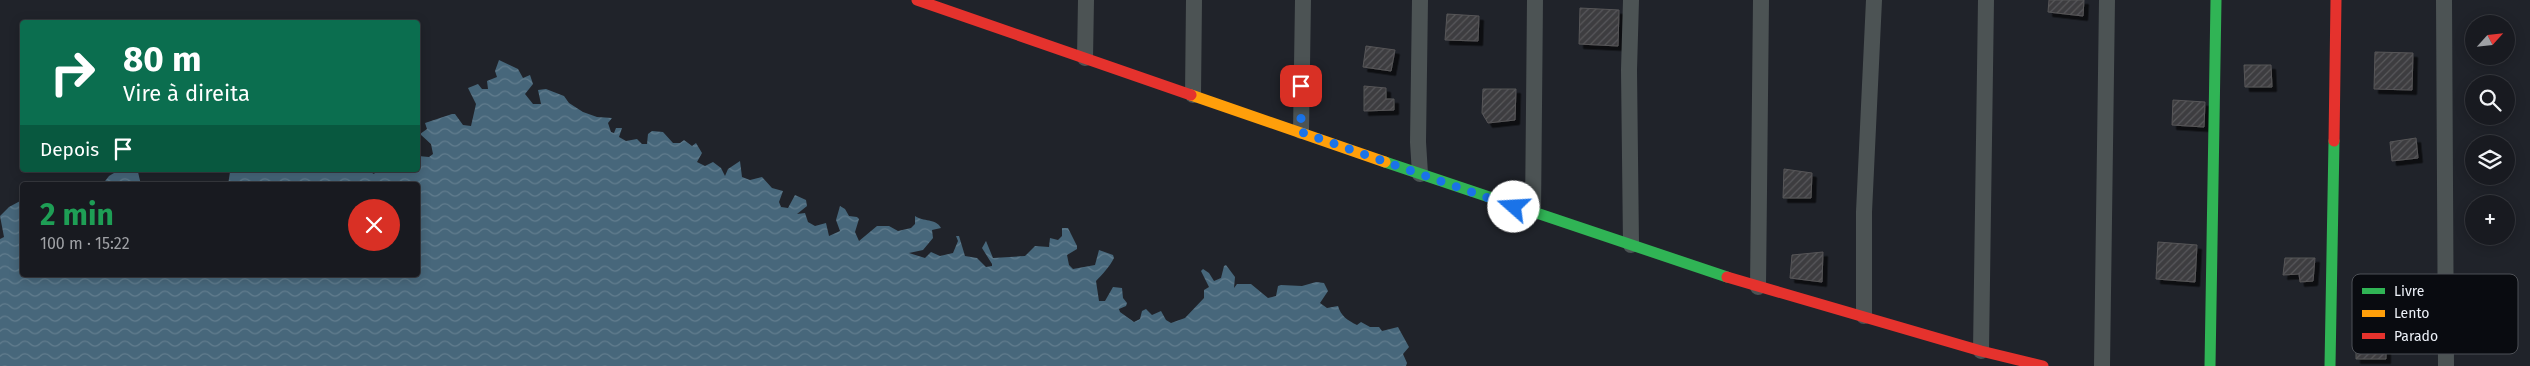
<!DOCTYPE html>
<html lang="pt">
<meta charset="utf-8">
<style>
:root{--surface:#181a20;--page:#212329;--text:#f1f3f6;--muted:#9fa1a5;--line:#36383e}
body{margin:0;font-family:"Fira Sans",sans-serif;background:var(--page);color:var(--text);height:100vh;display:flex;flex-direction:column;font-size:19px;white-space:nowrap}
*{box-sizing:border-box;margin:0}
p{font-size:16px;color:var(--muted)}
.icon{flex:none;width:28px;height:28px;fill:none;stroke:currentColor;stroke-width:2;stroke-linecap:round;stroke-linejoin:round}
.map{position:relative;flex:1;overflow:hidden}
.side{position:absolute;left:20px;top:182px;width:400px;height:95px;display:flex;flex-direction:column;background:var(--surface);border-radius:5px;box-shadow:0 2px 12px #0003,0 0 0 1px var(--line)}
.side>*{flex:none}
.hud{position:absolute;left:20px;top:20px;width:400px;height:152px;border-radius:5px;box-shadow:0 2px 12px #0003,0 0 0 1px var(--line);background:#0b6e4f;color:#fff;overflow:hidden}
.needle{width:32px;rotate:63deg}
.buttons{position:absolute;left:2465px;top:15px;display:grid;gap:10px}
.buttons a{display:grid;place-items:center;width:50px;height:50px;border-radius:50%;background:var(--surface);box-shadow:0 2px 12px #0003,0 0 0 1px var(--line);font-size:25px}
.pin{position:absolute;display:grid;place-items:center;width:42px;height:42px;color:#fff;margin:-21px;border-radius:10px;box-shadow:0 2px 8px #0006}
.me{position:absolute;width:55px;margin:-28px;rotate:289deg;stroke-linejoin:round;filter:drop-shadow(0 0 4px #0008)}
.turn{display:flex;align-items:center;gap:18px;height:105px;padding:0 20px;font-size:22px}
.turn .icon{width:65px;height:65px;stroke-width:2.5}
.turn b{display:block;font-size:35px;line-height:42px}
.then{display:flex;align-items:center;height:48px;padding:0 20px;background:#0003;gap:10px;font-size:19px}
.round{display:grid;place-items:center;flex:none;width:52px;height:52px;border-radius:26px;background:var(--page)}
.overview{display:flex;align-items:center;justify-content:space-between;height:85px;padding:0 20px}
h1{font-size:30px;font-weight:700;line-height:38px;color:#1e9e55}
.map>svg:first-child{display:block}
</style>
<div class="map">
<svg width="2530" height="366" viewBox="0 0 2530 366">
<defs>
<pattern id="water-waves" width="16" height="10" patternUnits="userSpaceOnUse" patternTransform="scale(1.25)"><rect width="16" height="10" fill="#47677b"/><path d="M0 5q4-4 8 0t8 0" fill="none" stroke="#627d8e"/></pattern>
<pattern id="building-hatch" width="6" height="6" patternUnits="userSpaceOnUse" patternTransform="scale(1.25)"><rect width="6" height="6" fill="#3d3c3f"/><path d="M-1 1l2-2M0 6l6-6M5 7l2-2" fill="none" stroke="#59595c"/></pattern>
<filter id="shadow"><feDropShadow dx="4.5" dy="4.5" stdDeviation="0" flood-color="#0009"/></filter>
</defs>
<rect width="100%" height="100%" fill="#20232a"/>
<g fill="url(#water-waves)">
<path d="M499,60L518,69L523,78L530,75L533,84L525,94L533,104H541L538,90L546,89L564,96L569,103L583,112L597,117L612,118L608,123L611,132L614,133L616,128H622L619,137L626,141L637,139L642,144H647L648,134L652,131L663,132L673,143H680L684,140L692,146L696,143L702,153L697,162L705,166L713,162L721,168L725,176L728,169L740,161L742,177L750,180L762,177L772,188L783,191L779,202L781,207L788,208L795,195L806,200L807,206L797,214L805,213L808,222L815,226L826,223L829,236L840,231L836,220L840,206L845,209L849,216L857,217L859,219L855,232L859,241L877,226H889L898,231L911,228L915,224V216C923,222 936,218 941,228L932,230L933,238L923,250L909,253L925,258L931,252L940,256L953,253L958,241L956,236H959L965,256L977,258L986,267L992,266V264L982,248L986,241L993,258L1025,256L1035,246L1049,247L1050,238L1058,240L1062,236V228H1068L1077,246V249L1067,255L1069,265L1073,269L1095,265L1099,250L1113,255L1114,258C1110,266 1102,275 1096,281L1099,301H1105L1113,287L1122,288L1123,298L1127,303L1126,306L1119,309L1120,312L1134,322L1140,319L1142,311L1146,309L1152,315L1161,311L1166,320L1171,323L1185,318L1204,298V290L1209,287L1201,271L1203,269L1209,273L1214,281L1221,278L1224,266L1226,265L1235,277L1234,288L1237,284H1251L1268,298L1276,296L1278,286L1281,285L1302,286L1316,282L1324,283L1328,291L1320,303L1327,308L1338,306C1341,316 1347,320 1357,325L1361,322L1370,327H1379L1382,331L1398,327L1409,347L1403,354L1407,363L1406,366H0V239L4,237L0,216L9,207L22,200V275H418V185H228L230,172H239V170H367L374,174L377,170H387L392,173L397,170H418V156L429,157L433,154L431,144L420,134L427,129L425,123L452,114H455L463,125L471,126L476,104L468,88L478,84L482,89H488L487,81L497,77L495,71Z"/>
<polygon points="119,170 138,172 141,185 102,185 109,176"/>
</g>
<g fill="url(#building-hatch)" stroke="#575658" filter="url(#shadow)">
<polygon points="2049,0 2084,0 2083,16 2048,12"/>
<polygon points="1580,8 1619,10 1618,46 1579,44"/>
<polygon points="1447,14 1479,16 1478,41 1445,40"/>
<polygon points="1366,46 1395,50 1391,71 1363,67"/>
<polygon points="2375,52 2413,53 2412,90 2374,89"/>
<polygon points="2244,65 2271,65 2272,87 2245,87"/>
<polygon points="1364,86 1386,88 1386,99 1394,99 1394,110 1364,111"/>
<polygon points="1483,89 1516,89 1515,120 1488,123 1482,113"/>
<polygon points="2173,100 2205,102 2204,127 2172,125"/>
<polygon points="2416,138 2418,158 2392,161 2390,142"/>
<polygon points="1784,169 1812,173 1811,198 1783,198"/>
<polygon points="2158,242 2197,245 2195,282 2156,279"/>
<polygon points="1823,252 1822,282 1790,278 1792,255"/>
<polygon points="2285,258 2315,258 2313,281 2300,282 2299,274 2283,275"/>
<polygon points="2356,328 2386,329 2386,359 2356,359"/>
</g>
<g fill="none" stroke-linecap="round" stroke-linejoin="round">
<g stroke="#4c5354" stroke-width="16">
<polyline points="1420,0 1418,142 1420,174"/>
<polyline points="2444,0 2446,366"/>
<polyline points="1085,58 1086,0"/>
<polyline points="1193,95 1194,0"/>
<polyline points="1301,131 1303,0"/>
<polyline points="1533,213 1535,0"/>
<polyline points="1631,245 1629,70 1631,0"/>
<polyline points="1758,287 1761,0"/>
<polyline points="1864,316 1864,212 1874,0"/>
<polyline points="1981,351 1986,0"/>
<polyline points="2102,366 2107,0"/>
</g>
<g stroke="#30b455" stroke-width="11">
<polyline points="1385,162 1727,277"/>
<polyline points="2210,366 2216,0"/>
<polyline points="2330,366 2334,141"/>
</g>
<polyline stroke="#ff9f0a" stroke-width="11" points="1191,95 1385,162"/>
<g stroke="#e5322d" stroke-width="11">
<polyline points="917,0 1191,95"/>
<polyline points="2334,141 2336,0"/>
<polyline points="1727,277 1981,351 2043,366"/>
</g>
</g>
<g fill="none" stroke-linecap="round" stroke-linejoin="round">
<polyline stroke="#1a73e8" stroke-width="9" stroke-dasharray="0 16.2" points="1301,86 1301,132 1514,207"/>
</g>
<rect x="2352" y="274" width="166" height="80" rx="8" fill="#090b10" stroke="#4d5056" stroke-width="1"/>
<rect x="2362" y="288" width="23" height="6" fill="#30b455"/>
<rect x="2362" y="310" width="23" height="7" fill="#ff9f0a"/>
<rect x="2362" y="333" width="23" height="6" fill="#e5322d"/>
<g font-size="14" fill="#edf1f8">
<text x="2394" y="296">Livre</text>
<text x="2394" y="318">Lento</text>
<text x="2394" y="341">Parado</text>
</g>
</svg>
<div class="buttons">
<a><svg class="needle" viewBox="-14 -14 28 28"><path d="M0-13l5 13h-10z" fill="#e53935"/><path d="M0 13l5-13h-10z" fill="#9fa1a5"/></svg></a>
<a><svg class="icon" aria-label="search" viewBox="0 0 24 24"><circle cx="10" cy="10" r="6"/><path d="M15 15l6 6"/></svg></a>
<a><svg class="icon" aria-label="layers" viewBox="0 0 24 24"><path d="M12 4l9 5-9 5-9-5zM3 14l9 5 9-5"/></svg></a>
<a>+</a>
</div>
<div class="pin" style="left:1301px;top:86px;background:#d93025"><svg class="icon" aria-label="arrive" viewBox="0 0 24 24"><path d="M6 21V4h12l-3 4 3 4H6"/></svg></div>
<svg class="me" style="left:1514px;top:207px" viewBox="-20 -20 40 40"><circle r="19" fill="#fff"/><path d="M0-13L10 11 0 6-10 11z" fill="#1a73e8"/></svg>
<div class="hud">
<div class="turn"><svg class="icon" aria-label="right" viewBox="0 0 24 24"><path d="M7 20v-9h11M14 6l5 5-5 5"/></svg><div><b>80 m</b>Vire à direita</div></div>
<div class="then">Depois<svg class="icon" aria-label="arrive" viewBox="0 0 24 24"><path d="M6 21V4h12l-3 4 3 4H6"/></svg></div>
</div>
<section class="side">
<div class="overview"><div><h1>2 min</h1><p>100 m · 15:22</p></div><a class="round" style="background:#d93025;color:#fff"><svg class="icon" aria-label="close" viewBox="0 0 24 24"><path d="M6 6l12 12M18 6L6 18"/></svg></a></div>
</section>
</div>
